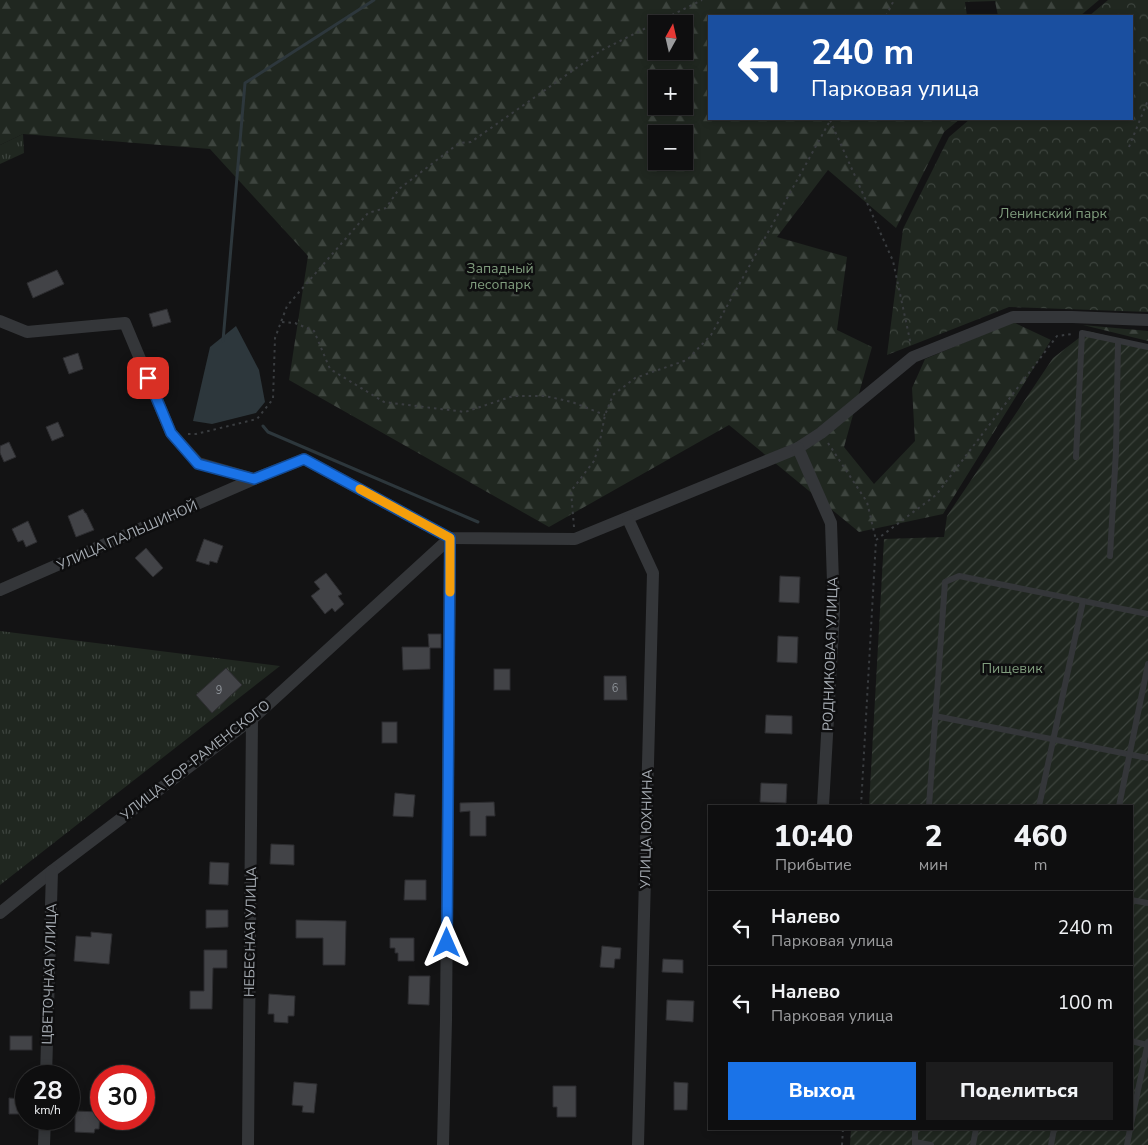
<!DOCTYPE html>
<html lang="ru">
<meta charset="utf-8">
<style>
:root{--surface:#0e0e0f;--page:#1c1c1d;--text:#f1f3f6;--muted:#9b9c9e;--line:#2e2e2f;--accent:#1a73e8}
body{margin:0;font-family:"Nunito Sans",sans-serif;background:var(--page);color:var(--text);height:100vh;display:flex;flex-direction:column;font-size:19px;white-space:nowrap}
*{box-sizing:border-box;margin:0}
p{font-size:16px;color:var(--muted)}
.icon{flex:none;width:28px;height:28px;fill:none;stroke:currentColor;stroke-width:2;stroke-linecap:round;stroke-linejoin:round}
.map{position:relative;flex:1;overflow:hidden}
.panel{position:absolute;left:708px;top:805px;width:425px;height:325px;display:flex;flex-direction:column;background:var(--surface);border-radius:0px;box-shadow:0 2px 8px #0003,0 0 0 1px var(--line)}
.panel>*{flex:none}
.top-card{position:absolute;left:708px;top:15px;width:425px;height:105px;border-radius:0px;box-shadow:0 2px 8px #0003,0 0 0 1px var(--line);background:#1a4fa0;color:#fff;overflow:hidden}
.needle{width:32px;rotate:8deg}
.tools{position:absolute;left:648px;top:15px;display:grid;gap:10px}
.tools a{display:grid;place-items:center;width:45px;height:45px;border-radius:0px;background:var(--surface);box-shadow:0 2px 8px #0003,0 0 0 1px var(--line);font-size:25px}
.speed{position:absolute;left:15px;top:1065px;display:flex;gap:10px;font-size:25px;font-weight:700;text-align:center}
.speed>*{display:grid;place-content:center;width:65px;height:65px;border-radius:50%;background:var(--surface);box-shadow:0 2px 8px #0003,0 0 0 1px var(--line);line-height:1}
.speed small{font-size:12px;font-weight:400}
.speed .limit{border:8px solid #d22;background:#fff;color:#111}
.pin{position:absolute;display:grid;place-items:center;width:42px;height:42px;color:#fff;margin:-21px;border-radius:10px;box-shadow:0 2px 8px #0006}
.me{position:absolute;width:55px;margin:-28px;rotate:0deg;stroke-linejoin:round;filter:drop-shadow(0 0 4px #0008)}
.turn{display:flex;align-items:center;gap:18px;height:105px;padding:0 20px;font-size:22px}
.turn .icon{width:65px;height:65px;stroke-width:2.5}
.turn b{display:block;font-size:35px;line-height:42px}
.eta{display:flex;justify-content:space-evenly;align-items:center;height:85px;text-align:center}
.eta b{font-size:30px;font-weight:800;line-height:35px}
.action{display:flex;gap:10px;margin-top:auto;padding:10px 20px}
.action a{flex:1;height:58px;border-radius:0px;background:var(--accent);color:#fff;font-size:20px;font-weight:800;line-height:58px;text-align:center}
.action a+a{background:var(--page);color:var(--text)}
ul{padding:0;list-style:none}
li{display:flex;align-items:center;gap:15px;height:75px;padding:0 20px;border-top:1px solid var(--line)}
li div{flex:1}
li b{display:block;font-size:19px}
li em{font-style:normal}
.map>svg:first-child{display:block}
</style>
<div class="map">
<svg width="1148" height="1145" viewBox="0 0 1148 1145">
<defs>
<pattern id="grass-tufts" width="24" height="20" patternUnits="userSpaceOnUse" patternTransform="scale(1.25)"><rect width="24" height="20" fill="#202720"/><path d="M3 7l-1-3M5 7V3M7 7l1-3M15 17l-1-3M17 17v-4M19 17l1-3" fill="none" stroke="#3d443e"/></pattern>
<pattern id="forest-firs" width="22" height="20" patternUnits="userSpaceOnUse" patternTransform="scale(1.25)"><rect width="22" height="20" fill="#202720"/><path d="M5 1l3.5 6h-7zM16 11l3.5 6h-7z" fill="#3d443e"/></pattern>
<pattern id="park-crowns" width="20" height="18" patternUnits="userSpaceOnUse" patternTransform="scale(1.25)"><rect width="20" height="18" fill="#202720"/><path d="M2 6a3 3 0 1 1 6 0M12 15a3 3 0 1 1 6 0" fill="none" stroke="#3d443e"/></pattern>
<pattern id="garden-furrows" width="10" height="10" patternUnits="userSpaceOnUse" patternTransform="scale(1.25)"><rect width="10" height="10" fill="#202720"/><path d="M-1 1l2-2M0 10L10 0M9 11l2-2" fill="none" stroke="#3d443e"/></pattern>
</defs>
<rect width="100%" height="100%" fill="#131314"/>
<g fill="url(#grass-tufts)">
<polygon points="23,134 24,153 0,164 0,145"/>
<polygon points="0,631 280,666 0,885"/>
</g>
<g fill="url(#forest-firs)" fill-rule="evenodd">
<path d="M0,0H1099L1080,16H998L995,1L965,2L967,16H709V119H960L944,132L896,228L828,170L777,237L847,257L837,330L872,347L844,447L874,484L915,441L912,388L925,359L1013,322L1051,340L943,514L859,532L729,425L549,527L289,380L308,256L210,149L23,134L0,145ZM656,24H684V51H656ZM656,79H684V106H656ZM656,134H684V161H656Z"/>
<polygon points="1083,325 1148,331 1148,341"/>
</g>
<polygon fill="url(#park-crowns)" points="1108,0 1148,0 1148,312 1009,307 887,355 903,229 949,137 970,119 1131,119 1131,16 1089,16"/>
<polygon fill="url(#garden-furrows)" points="1088,331 1148,346 1148,1145 850,1145 851,1129 1131,1129 1131,806 869,806 884,539 944,537 947,516 1053,358"/>
<polygon fill="#2d373c" points="236,326 259,370 265,402 256,413 212,424 193,421 210,347"/>
<g fill="none" stroke-linecap="round" stroke-linejoin="round">
<g stroke="#2d373c" stroke-width="3">
<polyline points="223,341 245,83 374,0"/>
<polyline points="263,426 268,432 478,522"/>
</g>
</g>
<g fill="#424347" stroke="#2d2d30">
<polygon points="57,270 64,284 33,298 27,283"/>
<polygon points="167,309 171,322 153,327 149,314"/>
<polygon points="78,353 83,369 69,374 63,358"/>
<polygon points="58,422 64,436 52,441 46,427"/>
<polygon points="9,442 16,457 4,462 0,453 0,446"/>
<polygon points="83,509 85,513 86,513 94,530 76,537 68,516"/>
<polygon points="28,521 37,542 26,547 23,540 18,542 12,529"/>
<polygon points="204,539 223,546 217,563 210,561 209,565 196,561"/>
<polygon points="146,548 163,568 153,577 135,558"/>
<polygon points="326,573 342,594 338,596 344,604 335,612 332,608 325,614 311,596 320,589 314,582"/>
<polygon points="780,576 800,577 799,603 779,602"/>
<polygon points="428,634 441,634 441,648 430,648 430,669 403,670 402,647 429,647"/>
<polygon points="778,636 798,637 797,663 777,662"/>
<polygon points="226,668 242,685 212,713 196,695"/>
<rect x="494" y="669" width="16" height="21"/>
<polygon points="604,676 626,676 627,700 604,700"/>
<polygon points="766,715 792,716 792,734 765,733"/>
<rect x="382" y="722" width="15" height="21"/>
<polygon points="761,783 787,784 786,803 760,802"/>
<polygon points="395,793 415,795 413,817 393,816"/>
<polygon points="494,802 495,816 486,816 486,836 470,836 470,811 460,812 460,803"/>
<polygon points="271,844 294,845 294,865 270,864"/>
<polygon points="210,862 229,863 228,885 209,884"/>
<polygon points="405,880 426,880 426,900 404,900"/>
<polygon points="206,910 228,910 228,927 206,928"/>
<polygon points="296,920 346,921 345,965 323,965 323,938 296,938"/>
<polygon points="91,932 112,934 109,964 74,961 76,936 91,937"/>
<polygon points="390,938 414,938 414,961 398,961 398,953 395,953 395,948 390,948"/>
<polygon points="602,946 621,948 620,959 615,959 614,968 600,967"/>
<polygon points="204,950 227,950 227,968 213,968 212,1009 190,1009 190,991 204,991"/>
<polygon points="663,959 683,960 683,973 662,972"/>
<polygon points="409,976 430,976 429,1005 408,1004"/>
<polygon points="269,994 295,996 294,1016 288,1016 288,1023 274,1022 274,1014 268,1014"/>
<polygon points="667,1000 694,1001 693,1022 666,1020"/>
<rect x="10" y="1036" width="22" height="14"/>
<polygon points="294,1082 317,1084 314,1113 302,1112 303,1106 292,1105"/>
<polygon points="674,1082 688,1083 687,1110 674,1110"/>
<polygon points="553,1086 576,1086 576,1117 557,1117 557,1107 553,1107"/>
<polygon points="9,1098 26,1099 26,1114 9,1114"/>
<polygon points="75,1111 100,1112 99,1129 95,1129 94,1133 75,1132"/>
</g>
<g fill="none" stroke-linecap="round" stroke-linejoin="round">
<g stroke="#3a3d40" stroke-width="2" stroke-dasharray="2.5 4" stroke-linecap="butt">
<polyline points="886,16 894,0"/>
<polyline points="830,120 893,261 911,345"/>
<polyline points="1129,147 1148,100"/>
<polyline points="282,322 295,323 314,331 330,369 384,402 465,412 513,396 545,396 572,402 605,415"/>
<polyline points="188,434 196,434 257,419 273,399 275,338 287,306 368,213 386,208 399,189 459,143 471,142 602,50 702,0"/>
<polyline points="828,443 867,502 876,540"/>
<polyline points="574,527 571,491 594,461 599,446 605,415 613,395 635,378 687,360 711,335 831,119"/>
<polyline points="861,806 876,540 936,495 1057,336 1073,334"/>
<polyline points="842,1145 843,1129"/>
</g>
<g stroke="#343639" stroke-width="6">
<polyline points="1076,457 1082,333 1148,347"/>
<polyline points="1110,556 1116,451 1118,342"/>
<polyline points="935,716 1148,758"/>
<polyline points="929,806 945,582 959,576 1148,614"/>
<polyline points="1039,806 1083,601"/>
<polyline points="1119,806 1148,664"/>
<polyline points="1131,900 1148,903"/>
<polyline points="1131,1041 1148,1045"/>
<polyline points="1131,1124 1148,1042"/>
<polyline points="915,1142 915,1129"/>
<polyline points="915,1145 915,1142 931,1145"/>
<polyline points="973,1145 976,1129"/>
<polyline points="1051,1145 1054,1129"/>
<polyline points="1127,1145 1130,1129"/>
</g>
<g stroke="#343639" stroke-width="12">
<polyline points="0,321 27,332 125,323 171,433 198,463 254,479 304,459 450,538 575,539 798,448 821,433 913,357 1013,317 1072,317 1148,320"/>
<polyline points="798,448 831,523 834,612 823,806"/>
<polyline points="628,519 653,573 638,1145"/>
<polyline points="0,590 254,479"/>
<polyline points="0,913 52,871 252,719 450,538"/>
<polyline points="46,1076 52,871"/>
<polyline points="44,1145 45,1119"/>
<polyline points="248,1145 252,719"/>
<polyline points="443,1145 446,1020 450,538"/>
</g>
</g>
<g fill="none" stroke-linecap="round" stroke-linejoin="round">
<defs>
<polyline id="route" points="148,378 171,433 198,464 254,479 304,459 450,538 447,943"/>
</defs>
<use href="#route" stroke="#114b97" stroke-width="12"/>
<use href="#route" stroke="#1a73e8" stroke-width="9"/>
<polyline stroke="#f59e0b" stroke-width="9" points="360,489 450,538 450,592"/>
</g>
<g text-anchor="middle" stroke-width="5" stroke-linejoin="round" paint-order="stroke">
<g font-size="11" fill="#8d9298">
<text x="615" y="692">6</text>
<text x="219" y="694">9</text>
</g>
<g font-size="14" fill="#809d7e" stroke="#0e0e0f">
<text x="1053" y="218">Ленинский парк</text>
<text x="500" y="273">Западный<tspan x="500" dy="16">лесопарк</tspan></text>
<text x="1012" y="673">Пищевик</text>
</g>
<g font-size="14" fill="#a6acb3" stroke="#0e0e0f">
<text transform="translate(127 535) rotate(-24)" y="5">УЛИЦА ПАЛЬШИНОЙ</text>
<text transform="translate(830 654) rotate(-88)" y="5">РОДНИКОВАЯ УЛИЦА</text>
<text transform="translate(195 760) rotate(-38)" y="5">УЛИЦА БОР-РАМЕНСКОГО</text>
<text transform="translate(646 829) rotate(-89)" y="5">УЛИЦА ЮХНИНА</text>
<text transform="translate(250 932) rotate(-89)" y="5">НЕБЕСНАЯ УЛИЦА</text>
<text transform="translate(49 974) rotate(-88)" y="5">ЦВЕТОЧНАЯ УЛИЦА</text>
</g>
</g>
</svg>
<div class="tools">
<a><svg class="needle" viewBox="-14 -14 28 28"><path d="M0-13l5 13h-10z" fill="#e53935"/><path d="M0 13l5-13h-10z" fill="#9b9c9e"/></svg></a>
<a>+</a>
<a>−</a>
</div>
<div class="speed"><div>28<small>km/h</small></div><div class="limit">30</div></div>
<div class="pin" style="left:148px;top:378px;background:#d93025"><svg class="icon" aria-label="arrive" viewBox="0 0 24 24"><path d="M6 21V4h12l-3 4 3 4H6"/></svg></div>
<svg class="me" style="left:447px;top:943px" viewBox="-20 -20 40 40"><path d="M0-17L14 15 0 8-14 15z" fill="#1a73e8" stroke="#fff" stroke-width="4"/></svg>
<div class="top-card">
<div class="turn"><svg class="icon" aria-label="left" viewBox="0 0 24 24"><path d="M17 20v-9H6M10 6l-5 5 5 5"/></svg><div><b>240 m</b>Парковая улица</div></div>
</div>
<section class="panel">
<div class="eta">
<div><b>10:40</b><p>Прибытие</p></div>
<div><b>2</b><p>мин</p></div>
<div><b>460</b><p>m</p></div>
</div>
<ul>
<li><svg class="icon" aria-label="left" viewBox="0 0 24 24"><path d="M17 20v-9H6M10 6l-5 5 5 5"/></svg><div><b>Налево</b><p>Парковая улица</p></div><em>240 m</em></li>
<li><svg class="icon" aria-label="left" viewBox="0 0 24 24"><path d="M17 20v-9H6M10 6l-5 5 5 5"/></svg><div><b>Налево</b><p>Парковая улица</p></div><em>100 m</em></li>
</ul>
<div class="action"><a>Выход</a><a>Поделиться</a></div>
</section>
</div>
